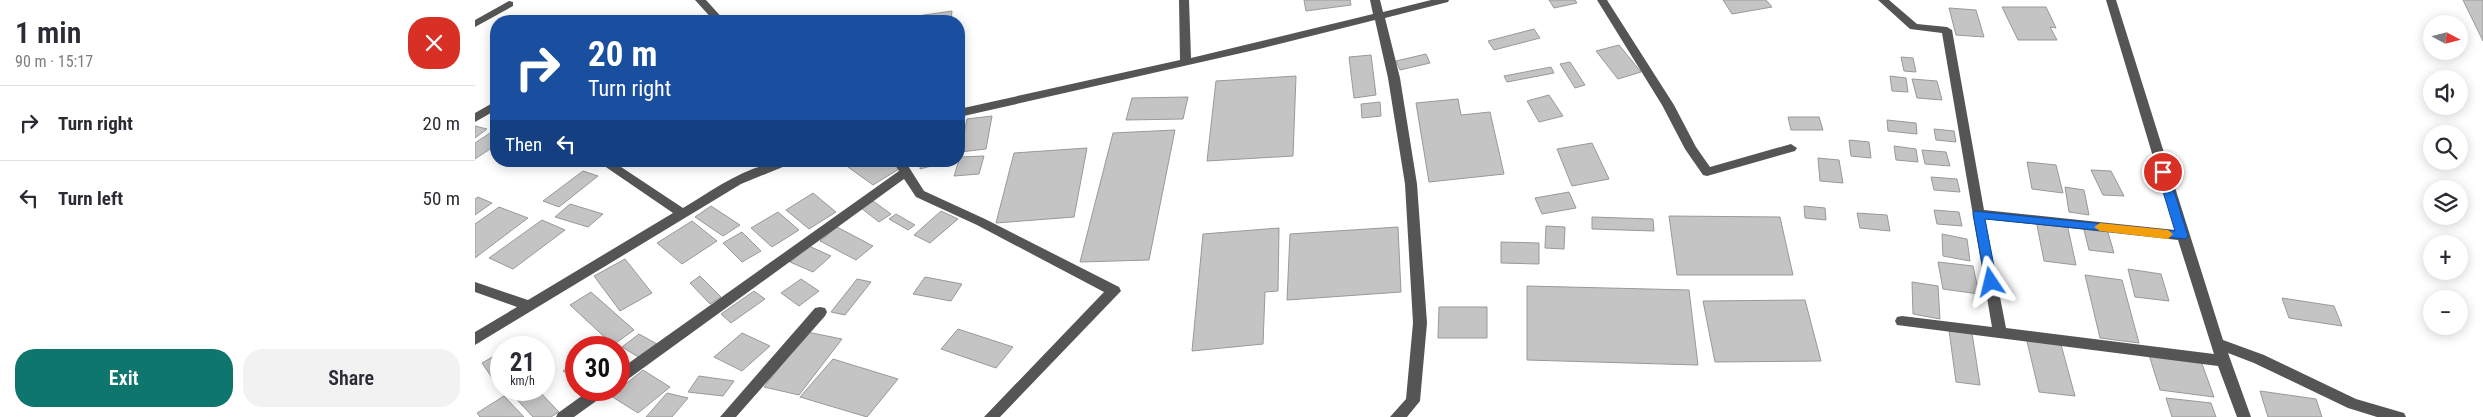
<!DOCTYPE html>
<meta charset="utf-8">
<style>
:root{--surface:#fff;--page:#f2f2f3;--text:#2b2b33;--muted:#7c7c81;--line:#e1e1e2;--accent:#0f766e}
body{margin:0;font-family:"Roboto Condensed",sans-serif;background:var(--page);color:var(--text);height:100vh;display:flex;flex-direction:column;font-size:19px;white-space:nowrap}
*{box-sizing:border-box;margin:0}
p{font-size:16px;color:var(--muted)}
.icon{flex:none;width:28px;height:28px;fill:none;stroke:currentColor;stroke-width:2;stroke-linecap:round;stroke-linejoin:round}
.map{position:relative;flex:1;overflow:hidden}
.side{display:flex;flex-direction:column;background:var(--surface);width:475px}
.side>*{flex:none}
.hud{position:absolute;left:15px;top:15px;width:475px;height:152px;border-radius:20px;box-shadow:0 2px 12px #0003;background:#1a4fa0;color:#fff;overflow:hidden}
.needle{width:32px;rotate:97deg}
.tools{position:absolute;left:1948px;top:15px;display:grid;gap:10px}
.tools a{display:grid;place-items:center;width:45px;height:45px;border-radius:50%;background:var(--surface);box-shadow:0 2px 12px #0003;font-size:25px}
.speed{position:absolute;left:15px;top:336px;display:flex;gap:10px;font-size:25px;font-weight:700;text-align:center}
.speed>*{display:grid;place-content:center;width:65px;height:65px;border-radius:50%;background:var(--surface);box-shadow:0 2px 12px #0003;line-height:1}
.speed small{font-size:12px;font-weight:400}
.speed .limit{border:8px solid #d22;background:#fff;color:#111}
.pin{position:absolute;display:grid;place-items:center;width:42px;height:42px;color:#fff;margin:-21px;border:2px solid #fff;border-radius:50%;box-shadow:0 1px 5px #0007}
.me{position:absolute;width:55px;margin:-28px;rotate:350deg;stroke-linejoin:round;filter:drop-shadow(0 0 4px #0008)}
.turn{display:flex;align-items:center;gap:18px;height:105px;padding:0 15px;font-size:22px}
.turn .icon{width:65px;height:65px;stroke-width:2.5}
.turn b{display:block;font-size:35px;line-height:42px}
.then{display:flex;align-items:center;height:48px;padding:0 15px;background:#0003;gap:10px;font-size:19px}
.round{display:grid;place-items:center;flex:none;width:52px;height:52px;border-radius:20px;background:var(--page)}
.head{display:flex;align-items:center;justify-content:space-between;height:85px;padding:0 15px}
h1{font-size:30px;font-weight:600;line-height:38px}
.primary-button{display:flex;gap:10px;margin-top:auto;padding:10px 15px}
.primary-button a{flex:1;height:58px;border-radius:20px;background:var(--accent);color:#fff;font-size:20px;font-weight:600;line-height:58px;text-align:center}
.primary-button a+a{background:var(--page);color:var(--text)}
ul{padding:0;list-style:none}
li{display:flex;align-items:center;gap:15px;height:75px;padding:0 15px;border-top:1px solid var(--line)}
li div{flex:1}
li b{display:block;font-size:19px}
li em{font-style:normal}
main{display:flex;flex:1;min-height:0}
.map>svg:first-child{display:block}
</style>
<main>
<section class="side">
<div class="head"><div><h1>1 min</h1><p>90 m · 15:17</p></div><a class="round" style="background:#d93025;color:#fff"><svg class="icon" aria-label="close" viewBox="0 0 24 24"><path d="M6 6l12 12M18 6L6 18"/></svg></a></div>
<ul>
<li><svg class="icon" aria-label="right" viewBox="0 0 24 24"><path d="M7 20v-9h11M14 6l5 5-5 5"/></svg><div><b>Turn right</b></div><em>20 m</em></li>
<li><svg class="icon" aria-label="left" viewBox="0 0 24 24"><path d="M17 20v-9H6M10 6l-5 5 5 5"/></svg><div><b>Turn left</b></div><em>50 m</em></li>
</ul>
<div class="primary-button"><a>Exit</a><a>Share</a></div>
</section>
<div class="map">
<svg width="2008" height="417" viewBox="0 0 2008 417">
<rect width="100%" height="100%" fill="#fff"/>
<g fill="#c4c4c4" stroke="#999">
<polygon points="829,0 875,0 876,5 831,11"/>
<polygon points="1074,0 1100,0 1102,3 1079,8"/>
<polygon points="1248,0 1291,0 1297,7 1257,14"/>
<polygon points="1988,0 2008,0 2008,41"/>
<polygon points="1527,7 1571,7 1581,28 1575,27 1582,40 1543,40"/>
<polygon points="1474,8 1501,10 1509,37 1481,35"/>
<polygon points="477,11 476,21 441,21 442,16"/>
<polygon points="1059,29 1065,38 1019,50 1013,41"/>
<polygon points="1144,45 1166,72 1143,79 1121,51"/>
<polygon points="951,54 955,63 925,70 921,61"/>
<polygon points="896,55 901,95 879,98 874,57"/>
<polygon points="1426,57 1438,58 1441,72 1429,71"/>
<polygon points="1095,62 1110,85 1100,88 1085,64"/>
<polygon points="1076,67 1079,73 1032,82 1029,76"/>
<polygon points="821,76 818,156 732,161 741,81"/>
<polygon points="1415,76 1431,78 1433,92 1417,91"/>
<polygon points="1437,79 1462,81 1467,100 1442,98"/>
<polygon points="1074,95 1088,116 1064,122 1052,101"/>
<polygon points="713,97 708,119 651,120 657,98"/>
<polygon points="983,99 986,115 1015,112 1029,174 954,182 941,103"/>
<polygon points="905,102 906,116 887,118 886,104"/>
<polygon points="517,116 511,149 485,152 492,119"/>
<polygon points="1313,117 1344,117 1348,130 1316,130"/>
<polygon points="1412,120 1441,123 1442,134 1413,131"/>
<polygon points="0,126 12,129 0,138"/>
<polygon points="21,129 21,145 0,159 0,143"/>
<polygon points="1459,129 1479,131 1481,142 1461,140"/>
<polygon points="700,130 674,260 605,262 638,133"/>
<polygon points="1374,140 1394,142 1396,158 1376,156"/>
<polygon points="1117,143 1134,179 1097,186 1082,149"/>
<polygon points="1419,146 1441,149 1443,162 1421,160"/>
<polygon points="612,148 599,217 521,223 539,153"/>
<polygon points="1447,150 1471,152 1475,166 1450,164"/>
<polygon points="509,156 504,174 479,176 485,157"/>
<polygon points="1343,158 1364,160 1368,183 1345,181"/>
<polygon points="381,161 413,161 424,169 398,185 373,167"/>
<polygon points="446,161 475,161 445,169"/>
<polygon points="1552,162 1581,165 1588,193 1557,189"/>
<polygon points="1616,170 1636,171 1649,196 1628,195"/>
<polygon points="108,171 123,176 84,207 68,201"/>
<polygon points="1456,177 1482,179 1485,192 1459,190"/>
<polygon points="1590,187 1609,190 1614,215 1594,212"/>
<polygon points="1094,192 1101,208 1067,214 1060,198"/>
<polygon points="338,193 361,212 334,229 311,210"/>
<polygon points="3,197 17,203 0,215 0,199"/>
<polygon points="398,201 416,214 404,222 386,208"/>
<polygon points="95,204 128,214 113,227 80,217"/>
<polygon points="236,206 265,225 248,236 220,217"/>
<polygon points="1329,206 1350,208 1351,220 1330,218"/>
<polygon points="24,207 53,218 0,258 0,224"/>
<polygon points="1459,210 1484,212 1487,226 1462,224"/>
<polygon points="466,211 483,219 455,243 439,235"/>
<polygon points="303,212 324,230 297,247 276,228"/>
<polygon points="1382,213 1412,215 1415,231 1385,228"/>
<polygon points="421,214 440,225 433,230 414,219"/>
<polygon points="1194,216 1305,217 1318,275 1202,275"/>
<polygon points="1117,217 1178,219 1179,231 1117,229"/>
<polygon points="67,220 90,230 38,269 14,258"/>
<polygon points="1561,220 1592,224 1601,265 1569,261"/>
<polygon points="217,221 242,241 207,264 182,243"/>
<polygon points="1071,226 1090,227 1089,249 1070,248"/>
<polygon points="1608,226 1632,229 1639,253 1614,250"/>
<polygon points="362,227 398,246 381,260 345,241"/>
<polygon points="923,227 926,292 812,300 815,234"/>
<polygon points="804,228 803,291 790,292 788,344 717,351 728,234"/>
<polygon points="267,232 286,251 267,262 248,243"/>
<polygon points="1467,234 1492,239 1495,261 1468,256"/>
<polygon points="1026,242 1064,243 1064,264 1026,263"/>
<polygon points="334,246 356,256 338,272 315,262"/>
<polygon points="150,259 177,293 145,311 119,276"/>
<polygon points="1463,262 1498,266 1504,294 1468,289"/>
<polygon points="1653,269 1686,274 1694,301 1660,297"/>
<polygon points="1610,275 1647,280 1664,343 1625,338"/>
<polygon points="225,276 246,297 235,304 215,283"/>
<polygon points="450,277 487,284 476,301 438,294"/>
<polygon points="326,279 344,291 324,306 306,293"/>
<polygon points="382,279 396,282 370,315 356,312"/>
<polygon points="1437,282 1463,286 1465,319 1438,314"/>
<polygon points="1052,286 1214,290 1223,365 1052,360"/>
<polygon points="279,291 290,299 256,323 246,314"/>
<polygon points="116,292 159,330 138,345 95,305"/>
<polygon points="1807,298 1859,306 1867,326 1814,318"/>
<polygon points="1330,300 1346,361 1240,362 1228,301"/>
<polygon points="964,307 1012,307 1012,338 963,338"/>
<polygon points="483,329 538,347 521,368 466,349"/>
<polygon points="1474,330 1497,333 1505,385 1481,382"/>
<polygon points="332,332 367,339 324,395 289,387"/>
<polygon points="267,333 295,346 267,371 239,357"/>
<polygon points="164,334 182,344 165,358 147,347"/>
<polygon points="1551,337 1585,341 1600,396 1564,392"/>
<polygon points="26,352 26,379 20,382 7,363"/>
<polygon points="1674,355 1726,361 1739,397 1685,390"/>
<polygon points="358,359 423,379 392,417 325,397"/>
<polygon points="101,361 101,379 88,371"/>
<polygon points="168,370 195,387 163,413 136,396"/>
<polygon points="224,376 259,381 248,396 213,392"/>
<polygon points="36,390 63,390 84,412 76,417 58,417 34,391"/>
<polygon points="1785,391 1841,399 1847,417 1793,417"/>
<polygon points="192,393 213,398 197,417 171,417"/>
<polygon points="29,396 49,417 5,417 2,413"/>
<polygon points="1691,398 1736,403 1741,417 1697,417"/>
</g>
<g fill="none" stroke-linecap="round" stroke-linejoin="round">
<g fill="#555" fill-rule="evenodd">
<polygon points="220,0 231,0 250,21 239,21"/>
<polygon points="704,0 714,0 716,58 898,14 895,0 905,0 908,12 956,0 974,0 973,2 910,18 925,78 942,184 952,323 945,401 932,417 915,417 931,399 938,323 930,184 913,78 900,20 784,49 484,117 484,109 705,60"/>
<polygon points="1122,0 1132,0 1199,105 1221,147 1235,167 1316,144 1322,148 1320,151 1232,176 1228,175 1210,149 1187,105"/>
<path d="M1403,0H1414L1442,24L1472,27L1477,30L1509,210L1700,230L1631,0H1641L1748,340L1789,355L1881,399L1929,413L1931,417H1902L1873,408L1779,363L1753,353L1776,417H1762L1743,366L1422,325L1420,321L1422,317L1427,316L1517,327L1467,33L1435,29ZM1510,219L1703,240L1739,354L1531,328Z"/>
<polygon points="34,1 38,2 38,6 0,27 0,20"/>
<polygon points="21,101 21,110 0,122 0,113"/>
<path d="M122,161H137L208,208C241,188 277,161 317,161L315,164L266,184L0,345V332L42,307L0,292V282L53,300L198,213Z"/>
<polygon points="418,161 430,161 449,191 510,219 644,287 646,291 525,417 509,417 629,292 502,225 441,197 429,179 149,382 144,384 144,370 424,171"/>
<polygon points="345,307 350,308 352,312 350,316 261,417 245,417 340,308"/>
<polygon points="115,390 133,390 131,394 99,417 81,417 83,413"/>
</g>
</g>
<polygon fill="#1a73e8" stroke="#114b97" points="1688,168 1693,172 1713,236 1711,239 1510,219 1522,282 1516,286 1511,285 1498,214 1499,211 1700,231 1682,172"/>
<polygon fill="#f59e0b" points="1625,223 1693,230 1698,234 1693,239 1625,231 1619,227"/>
</svg>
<div class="tools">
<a><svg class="needle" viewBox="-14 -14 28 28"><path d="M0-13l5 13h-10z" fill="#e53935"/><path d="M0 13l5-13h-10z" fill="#7c7c81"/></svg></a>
<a><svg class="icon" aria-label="sound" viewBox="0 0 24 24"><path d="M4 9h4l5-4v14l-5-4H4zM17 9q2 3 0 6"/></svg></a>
<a><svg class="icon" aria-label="search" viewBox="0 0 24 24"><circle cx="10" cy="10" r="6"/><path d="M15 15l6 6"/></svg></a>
<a><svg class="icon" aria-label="layers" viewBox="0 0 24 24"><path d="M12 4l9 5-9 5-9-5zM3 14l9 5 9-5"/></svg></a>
<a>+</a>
<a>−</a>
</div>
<div class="speed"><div>21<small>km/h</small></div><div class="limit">30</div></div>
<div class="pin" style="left:1688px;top:172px;background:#d93025"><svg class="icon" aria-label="arrive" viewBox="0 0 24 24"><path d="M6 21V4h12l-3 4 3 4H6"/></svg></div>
<svg class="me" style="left:1516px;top:282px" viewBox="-20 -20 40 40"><path d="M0-17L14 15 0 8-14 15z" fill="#1a73e8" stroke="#fff" stroke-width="4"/></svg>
<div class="hud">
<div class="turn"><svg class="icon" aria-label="right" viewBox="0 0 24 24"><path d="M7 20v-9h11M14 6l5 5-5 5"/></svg><div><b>20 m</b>Turn right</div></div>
<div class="then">Then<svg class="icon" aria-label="left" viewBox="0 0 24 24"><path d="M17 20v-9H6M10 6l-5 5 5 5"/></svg></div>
</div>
</div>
</main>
